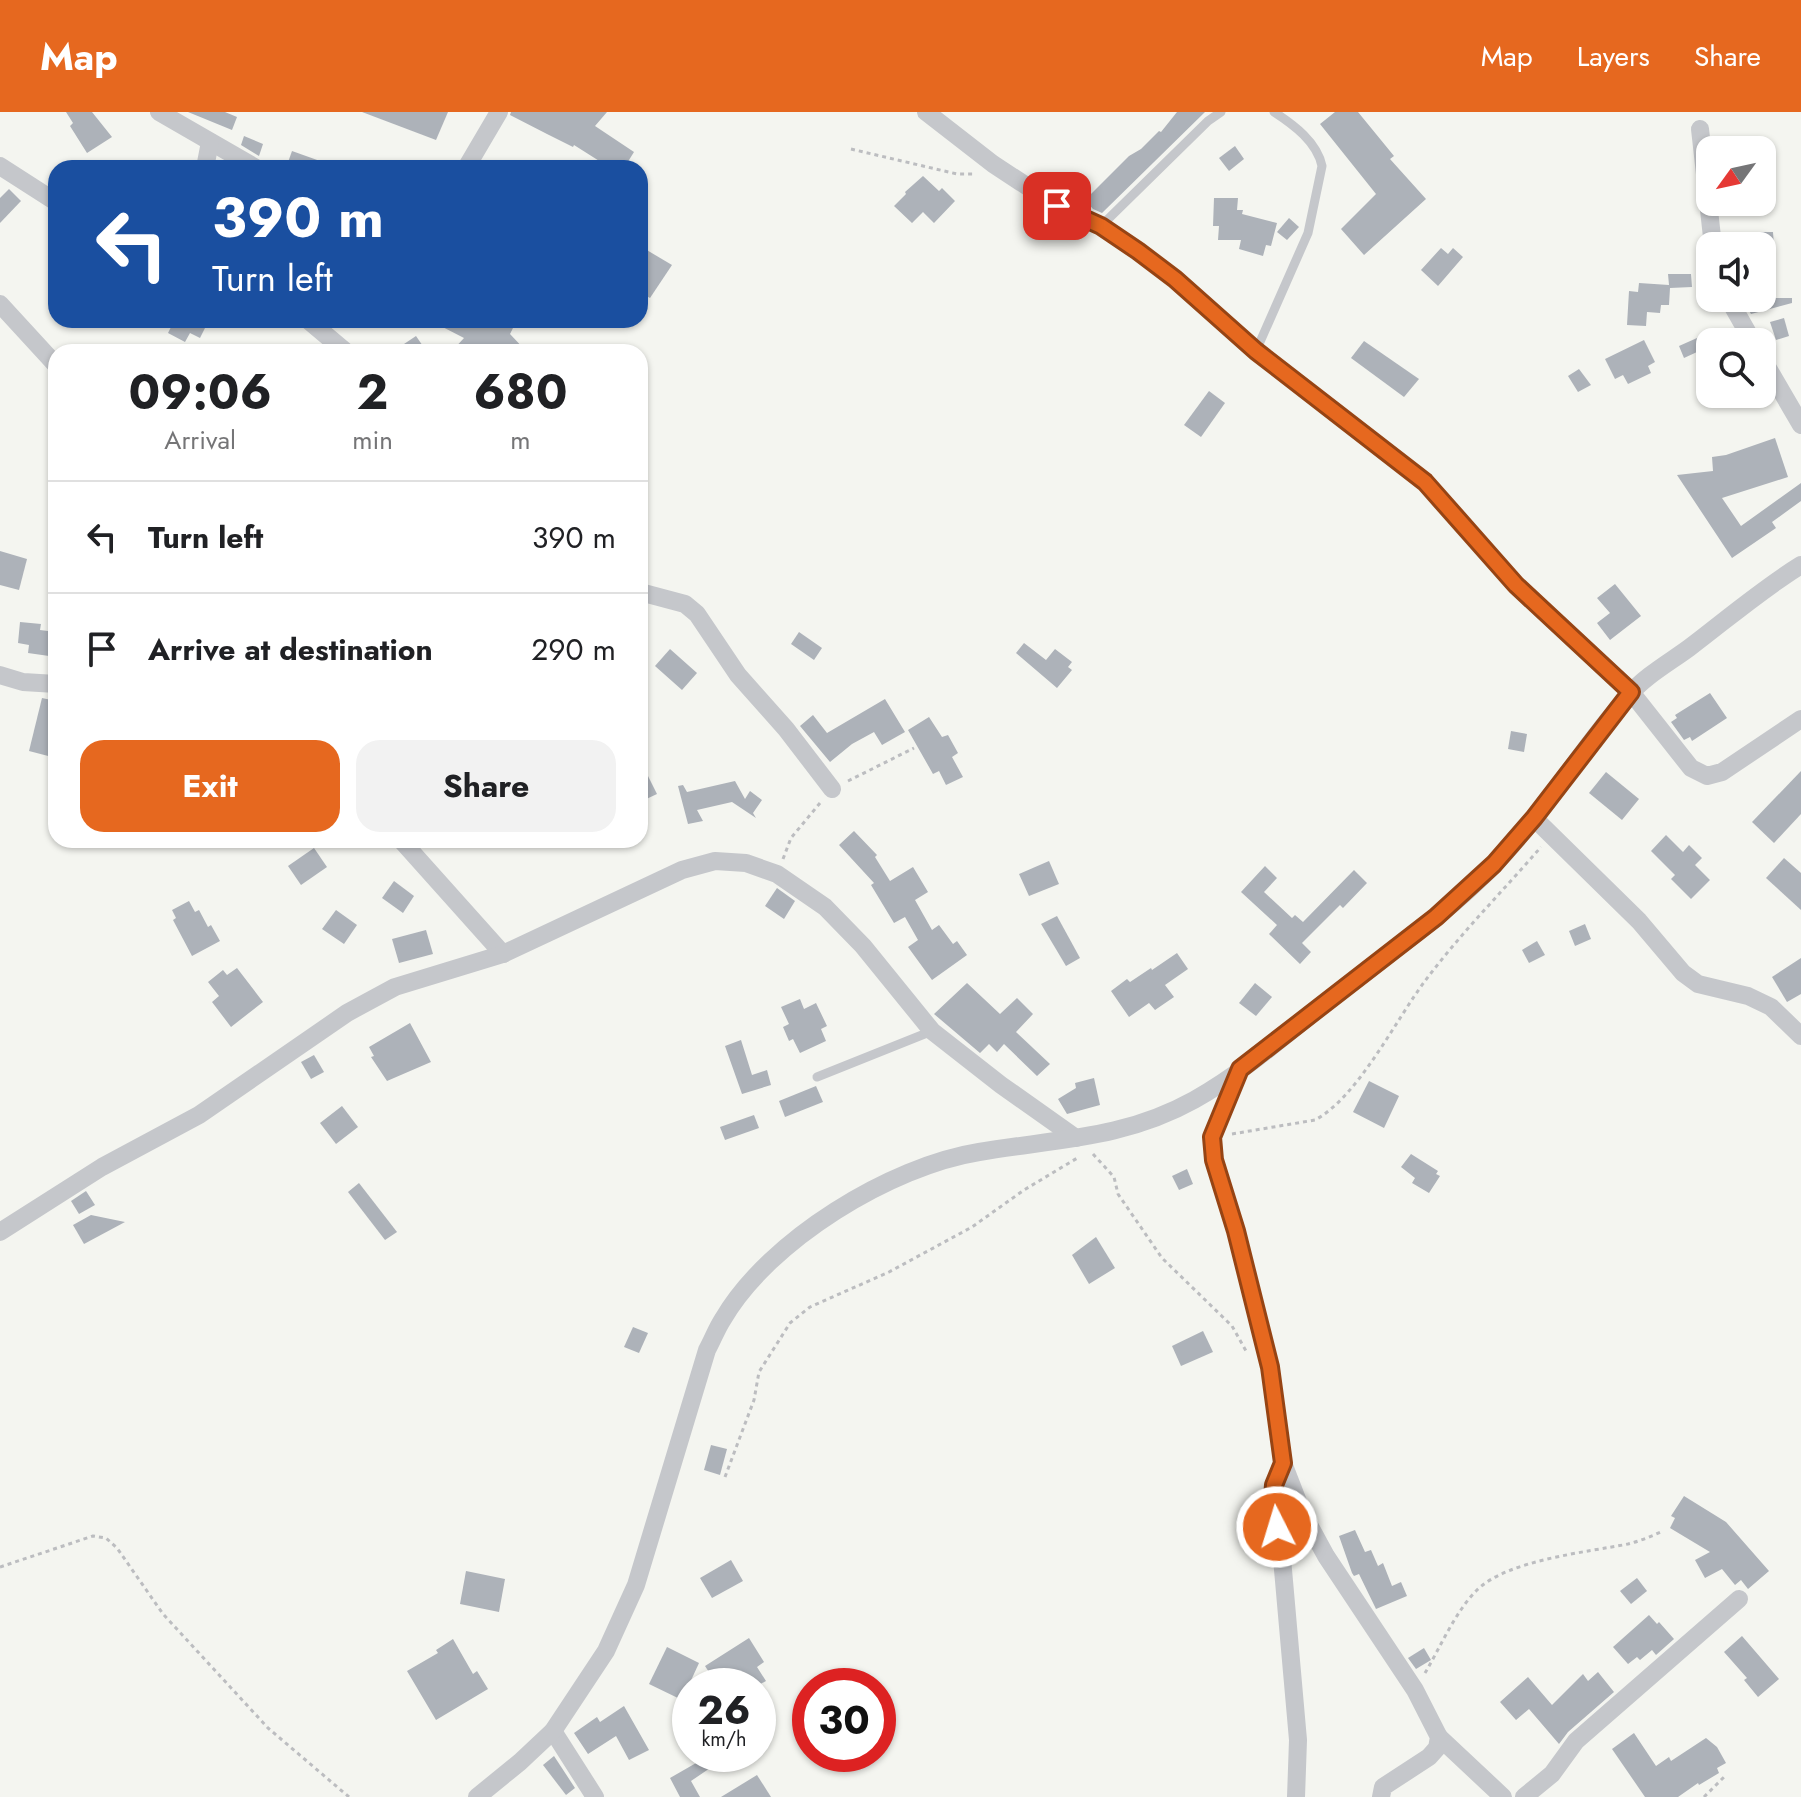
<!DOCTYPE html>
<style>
:root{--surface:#fff;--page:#f2f2f2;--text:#202124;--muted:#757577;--line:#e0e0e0;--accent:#e6681f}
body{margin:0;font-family:Jost,sans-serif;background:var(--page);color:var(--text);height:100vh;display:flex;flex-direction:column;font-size:30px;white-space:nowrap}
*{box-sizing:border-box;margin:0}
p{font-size:26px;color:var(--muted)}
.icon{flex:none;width:44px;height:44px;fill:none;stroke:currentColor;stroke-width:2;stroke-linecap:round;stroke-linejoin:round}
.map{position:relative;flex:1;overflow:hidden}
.drawer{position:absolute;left:48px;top:232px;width:600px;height:504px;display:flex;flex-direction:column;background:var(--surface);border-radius:24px;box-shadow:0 2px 6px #0004}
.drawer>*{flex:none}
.guide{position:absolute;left:48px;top:48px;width:600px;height:168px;border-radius:24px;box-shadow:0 2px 6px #0004;background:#1a4fa0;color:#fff;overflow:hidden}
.needle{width:52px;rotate:237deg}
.buttons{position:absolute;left:1696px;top:24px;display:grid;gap:16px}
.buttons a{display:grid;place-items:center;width:80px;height:80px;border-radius:16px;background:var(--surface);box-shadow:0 2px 6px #0004;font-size:40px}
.speed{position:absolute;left:672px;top:1556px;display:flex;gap:16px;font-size:40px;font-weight:700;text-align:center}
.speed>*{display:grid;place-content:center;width:104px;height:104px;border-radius:50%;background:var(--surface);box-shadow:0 2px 6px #0004;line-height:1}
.speed small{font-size:20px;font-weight:400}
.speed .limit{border:12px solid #d22;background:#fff;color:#111}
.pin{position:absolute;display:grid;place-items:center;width:68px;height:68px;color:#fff;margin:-34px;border-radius:16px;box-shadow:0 4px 12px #0006}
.me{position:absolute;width:88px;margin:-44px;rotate:355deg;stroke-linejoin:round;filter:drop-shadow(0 0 6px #0008)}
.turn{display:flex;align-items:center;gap:28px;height:168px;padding:0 32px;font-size:36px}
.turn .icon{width:104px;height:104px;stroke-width:2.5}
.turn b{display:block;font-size:56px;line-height:68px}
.eta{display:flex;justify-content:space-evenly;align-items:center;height:136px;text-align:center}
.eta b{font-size:48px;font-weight:700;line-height:56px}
.button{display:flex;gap:16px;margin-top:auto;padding:16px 32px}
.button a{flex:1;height:92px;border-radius:24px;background:var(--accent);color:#fff;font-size:32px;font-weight:700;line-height:92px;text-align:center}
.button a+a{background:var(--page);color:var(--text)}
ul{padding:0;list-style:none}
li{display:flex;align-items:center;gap:24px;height:112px;padding:0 32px;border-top:2px solid var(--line)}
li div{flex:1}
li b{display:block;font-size:30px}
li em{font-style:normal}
header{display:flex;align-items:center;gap:48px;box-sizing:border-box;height:112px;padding:0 40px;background:var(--accent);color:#fff}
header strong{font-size:38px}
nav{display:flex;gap:44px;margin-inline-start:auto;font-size:28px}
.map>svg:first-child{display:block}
</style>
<header>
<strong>Map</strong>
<nav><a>Map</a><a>Layers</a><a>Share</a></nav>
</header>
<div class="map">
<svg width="1801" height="1685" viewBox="0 0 1801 1685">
<rect width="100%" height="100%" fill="#f4f5f0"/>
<g fill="#adb2b9">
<polygon points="66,0 92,0 112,25 87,41 70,14 73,11"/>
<polygon points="188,0 225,0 237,5 232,18"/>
<polygon points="362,0 448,0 436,28"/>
<polygon points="511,0 607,0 595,14 634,40 624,56 615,56 605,50 604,52 574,33 573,35 547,22 510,3"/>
<polygon points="1177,0 1205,0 1102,101 1093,97 1085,88 1129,44 1141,37 1159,19 1161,20"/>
<polygon points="1335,0 1358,0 1394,44 1390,47 1426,87 1364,143 1341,117 1376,82 1320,12"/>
<polygon points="244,24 263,32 259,44 241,33"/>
<polygon points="1235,34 1244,47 1229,59 1219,46"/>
<polygon points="292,39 334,54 333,56 286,56"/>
<polygon points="923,64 939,79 942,76 955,89 934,111 923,100 912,111 894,94 906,82 905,80"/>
<polygon points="9,77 21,89 0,111 0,86"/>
<polygon points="1214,86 1238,86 1237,98 1243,98 1242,102 1277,111 1271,134 1266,133 1263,144 1239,137 1241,128 1218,128 1219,114 1213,114"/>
<polygon points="1289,106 1299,115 1287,128 1277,120"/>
<polygon points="1751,120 1773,120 1774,134 1752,134"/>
<polygon points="640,134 672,153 650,186 640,180"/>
<polygon points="1441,136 1448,142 1453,136 1463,145 1438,174 1421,158"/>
<polygon points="1767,153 1775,186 1792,186 1792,191 1751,202 1742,186 1762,186 1762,154"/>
<polygon points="1668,162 1691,162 1692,175 1670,176 1669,193 1661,193 1660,201 1647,200 1646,214 1627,213 1629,179 1638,180 1639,171 1669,173"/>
<polygon points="1784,206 1789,224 1776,228 1770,210"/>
<polygon points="163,208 209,208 200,226 190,221 185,230 168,221 172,213"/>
<polygon points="429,208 501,208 513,216 510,222 527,240 451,240 464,226"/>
<polygon points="1706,222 1710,234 1684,246 1679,234"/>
<polygon points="416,224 427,240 392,240"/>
<polygon points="1644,228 1655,250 1648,254 1651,261 1628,272 1623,263 1615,267 1605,247"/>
<polygon points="1364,229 1419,267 1404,285 1351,246"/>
<polygon points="1579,257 1591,273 1578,280 1568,264"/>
<polygon points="1209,279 1225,291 1201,325 1184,313"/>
<polygon points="1775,326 1788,365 1722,386 1741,414 1801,371 1801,389 1772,410 1776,416 1732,446 1677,363 1713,359 1712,345 1726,343"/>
<polygon points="0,439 27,447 19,478 0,473"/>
<polygon points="1615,472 1641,504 1610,528 1597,511 1610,501 1597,486"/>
<polygon points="20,510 41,512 40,518 56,520 56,545 28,541 29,533 18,531"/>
<polygon points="799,520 822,536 814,548 791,532"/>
<polygon points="1024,531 1046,548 1055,537 1072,550 1068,555 1072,558 1057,576 1016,541"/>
<polygon points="670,537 697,561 682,578 655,554"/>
<polygon points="1710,581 1727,606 1692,629 1690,625 1684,628 1671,610 1677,606 1675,603"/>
<polygon points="42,586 56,589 56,630 52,645 29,639"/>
<polygon points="885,587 905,620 882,633 874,620 852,632 830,650 800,614 813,603 827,621"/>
<polygon points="929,605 942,625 948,623 958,641 952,645 963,665 946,673 939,659 933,662 908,618"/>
<polygon points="1511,619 1527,622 1524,640 1508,637"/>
<polygon points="640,648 657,682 640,690"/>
<polygon points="1801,659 1801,702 1774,731 1752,710"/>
<polygon points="1606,660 1639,687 1622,708 1589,681"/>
<polygon points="735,669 745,687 750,679 762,688 753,701 756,706 732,690 697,698 703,709 688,712 678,674 683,673 687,680"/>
<polygon points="854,719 877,743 875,745 890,769 913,755 928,780 915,788 932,818 939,813 953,832 957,829 967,843 932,868 908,835 918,828 905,805 894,811 871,773 874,771 839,733"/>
<polygon points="1666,723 1683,740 1689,733 1702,746 1695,753 1710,768 1691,787 1671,767 1675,763 1651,739"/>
<polygon points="314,736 327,755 301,773 288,754"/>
<polygon points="1784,746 1801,761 1801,798 1766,766"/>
<polygon points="1049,749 1059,772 1029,784 1019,762"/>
<polygon points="1265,754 1277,766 1264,780 1292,806 1295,803 1303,810 1354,758 1367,771 1343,796 1340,793 1302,831 1311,840 1300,852 1269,822 1277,813 1241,780"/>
<polygon points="394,769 414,784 403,801 382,786"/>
<polygon points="777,776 795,789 784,807 765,794"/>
<polygon points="189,789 195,800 199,798 208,815 211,813 220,829 192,844 173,808 176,806 172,798"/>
<polygon points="336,798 357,813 344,832 322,817"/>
<polygon points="1057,804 1080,846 1066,854 1041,812"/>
<polygon points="1585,812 1591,827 1575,834 1569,819"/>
<polygon points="426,818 433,842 399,851 392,827"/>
<polygon points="1537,829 1545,843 1529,851 1522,838"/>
<polygon points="1177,841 1188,857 1165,873 1174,885 1155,898 1149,891 1129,905 1111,879 1127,867 1130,870 1151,856 1152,858"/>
<polygon points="1801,846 1801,882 1787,890 1772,865"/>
<polygon points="237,856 263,890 231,915 212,890 219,884 208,870 223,858 227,863"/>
<polygon points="967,871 1000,902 1017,886 1033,902 1016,920 1050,952 1037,964 1004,932 997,940 989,932 980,941 934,902"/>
<polygon points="1255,871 1272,885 1256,904 1239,891"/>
<polygon points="800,887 804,897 816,891 827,914 821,917 826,929 800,941 793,927 789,929 783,915 789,912 781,895"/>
<polygon points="410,911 431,950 387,969 371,945 374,944 369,935"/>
<polygon points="741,928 752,963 767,958 771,973 742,982 725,934"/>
<polygon points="314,943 324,960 311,967 301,950"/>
<polygon points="1094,966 1100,993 1067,1002 1058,987 1076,976 1075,971"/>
<polygon points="1369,969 1399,984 1384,1016 1353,1000"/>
<polygon points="816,974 823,990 785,1005 779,989"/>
<polygon points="342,994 358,1015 336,1032 320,1011"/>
<polygon points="754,1003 759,1016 725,1028 720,1015"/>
<polygon points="1411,1042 1438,1059 1436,1062 1440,1064 1429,1081 1412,1071 1415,1066 1401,1055"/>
<polygon points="1187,1057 1193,1072 1179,1078 1172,1064"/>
<polygon points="359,1071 397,1120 385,1128 348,1080"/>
<polygon points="86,1079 95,1093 79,1102 71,1089"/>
<polygon points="91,1103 125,1110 84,1132 73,1113"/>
<polygon points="1096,1125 1115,1156 1089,1172 1072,1143"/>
<polygon points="633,1215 648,1221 639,1241 624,1235"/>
<polygon points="1203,1219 1213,1240 1181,1254 1172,1234"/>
<polygon points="711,1333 727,1337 720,1363 704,1358"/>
<polygon points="1684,1384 1726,1410 1769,1459 1748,1477 1741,1468 1735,1473 1722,1457 1705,1466 1695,1448 1710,1440 1670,1416 1675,1406 1671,1404"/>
<polygon points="1355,1418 1365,1440 1371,1438 1378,1454 1383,1451 1392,1474 1401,1470 1407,1484 1376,1497 1359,1462 1354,1464 1352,1461 1339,1424"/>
<polygon points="731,1448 743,1469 712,1486 700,1466"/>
<polygon points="466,1459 505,1467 499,1500 460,1492"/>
<polygon points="1637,1466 1647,1479 1631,1492 1620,1479"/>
<polygon points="1649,1503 1657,1512 1659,1510 1674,1527 1656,1543 1652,1538 1640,1548 1637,1545 1628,1552 1613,1535"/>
<polygon points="1742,1524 1779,1567 1758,1585 1744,1568 1747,1566 1724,1540"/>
<polygon points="749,1526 764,1550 757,1555 766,1569 757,1574 718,1574 705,1554"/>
<polygon points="453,1527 473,1562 477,1559 488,1577 436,1608 407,1559 438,1541 436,1538"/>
<polygon points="667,1535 699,1551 682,1588 649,1572"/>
<polygon points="1424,1536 1431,1548 1416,1557 1408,1546"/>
<polygon points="1598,1560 1614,1580 1568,1620 1559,1632 1529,1597 1516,1608 1500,1590 1528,1565 1552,1593 1583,1562 1588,1569"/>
<polygon points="624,1594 649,1638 629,1648 616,1624 588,1642 574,1621 597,1605 600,1610"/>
<polygon points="1634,1621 1656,1654 1669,1645 1671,1649 1706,1626 1717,1635 1726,1651 1717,1656 1719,1661 1699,1673 1698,1671 1678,1685 1645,1685 1612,1637"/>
<polygon points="710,1643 716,1652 691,1669 700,1685 680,1685 670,1666"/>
<polygon points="554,1644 575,1676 566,1683 543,1653"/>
<polygon points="757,1663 771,1685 721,1685"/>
</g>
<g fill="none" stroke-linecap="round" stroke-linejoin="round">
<g stroke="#bcbdc0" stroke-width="3" stroke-dasharray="4 4" stroke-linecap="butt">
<polyline points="851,37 957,62 976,62"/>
<polyline points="848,669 914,636"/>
<polyline points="783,747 791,726 820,691"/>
<path d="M1232,1022L1315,1008C1358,985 1395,909 1425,869C1460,822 1503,779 1541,735"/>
<polyline points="1093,1042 1114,1065 1118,1082 1162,1146 1232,1214 1246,1239"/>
<polyline points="725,1365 754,1288 759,1260 790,1211 810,1195 889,1160 972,1115 1024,1078 1079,1045"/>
<polyline points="0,1455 93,1424 106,1426 117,1436 163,1502 268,1616 349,1685"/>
<path d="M1425,1561C1441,1534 1455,1500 1477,1478C1507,1448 1588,1440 1628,1432C1640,1429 1652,1424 1663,1419"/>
<polyline points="1704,1685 1724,1665"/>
</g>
<g stroke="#c5c7cb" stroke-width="9">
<polyline points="1101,114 1208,9 1221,0"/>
<path d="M1256,239L1308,121L1322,54C1317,30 1294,13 1274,0"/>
<polyline points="817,965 932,919"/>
</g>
<g stroke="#c5c7cb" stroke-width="18">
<polyline points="159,0 256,56"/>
<polyline points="926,0 993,52 1057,94 1101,114 1138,139 1175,167 1256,239 1425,370 1516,473 1631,580 1691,656 1707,664 1722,660 1801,607"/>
<polyline points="1700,17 1713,134"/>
<polyline points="0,54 56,90"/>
<polyline points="205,56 210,30"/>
<polyline points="466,56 499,0"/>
<polyline points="1728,186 1753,230"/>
<polyline points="0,192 56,253"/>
<polyline points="308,208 346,240"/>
<polyline points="1762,246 1801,313"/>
<polyline points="640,480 685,492 697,502 738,563 786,617 832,677"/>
<polyline points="0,563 23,570 56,572"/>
<polyline points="1534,706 1639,809 1683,861 1698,872 1748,884 1771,895 1801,924"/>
<polyline points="401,728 503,842"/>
<polyline points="1240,957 1212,1025 1214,1048 1236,1119 1270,1255 1283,1351 1302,1400 1326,1444 1415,1578 1439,1625 1437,1636 1429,1645 1383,1675 1381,1685"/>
<polyline points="0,1120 102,1055 199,1003 347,901 395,875 503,842 682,758 715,749 746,751 777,762 825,795 863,834 932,919 1001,973 1076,1026"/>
<polyline points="1283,1351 1274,1373 1272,1396 1281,1435 1298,1628 1296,1685"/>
<polyline points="553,1619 595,1685"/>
<polyline points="1439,1625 1503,1685"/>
<path d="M477,1685L520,1650L553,1619L606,1539L636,1473L707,1238C713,1227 717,1216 723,1207C769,1128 891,1054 979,1040C1056,1027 1124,1027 1194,988C1244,960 1289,920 1334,884C1388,842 1447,802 1495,752C1545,700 1581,636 1629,583C1645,564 1670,550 1689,536C1726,508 1762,477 1801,453"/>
<polyline points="1524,1685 1552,1662 1576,1629 1739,1487"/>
</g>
</g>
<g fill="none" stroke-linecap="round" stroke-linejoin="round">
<defs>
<polyline id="route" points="1057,94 1101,114 1138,139 1175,167 1256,239 1425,370 1516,473 1631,580 1534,706 1494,752 1436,805 1240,957 1212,1025 1214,1048 1236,1119 1270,1255 1283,1351 1274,1373 1272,1396 1277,1415"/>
</defs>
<use href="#route" stroke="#964414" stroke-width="20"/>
<use href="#route" stroke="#e6681f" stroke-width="14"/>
</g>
</svg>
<div class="buttons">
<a><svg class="needle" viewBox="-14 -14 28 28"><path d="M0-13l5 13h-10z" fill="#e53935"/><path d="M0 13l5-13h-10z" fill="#757577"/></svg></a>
<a><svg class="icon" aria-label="sound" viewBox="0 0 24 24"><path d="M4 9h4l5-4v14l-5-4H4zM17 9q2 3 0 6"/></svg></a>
<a><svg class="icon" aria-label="search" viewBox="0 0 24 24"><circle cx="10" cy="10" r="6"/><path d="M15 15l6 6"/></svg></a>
</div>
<div class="speed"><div>26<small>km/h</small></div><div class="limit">30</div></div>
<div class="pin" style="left:1057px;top:94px;background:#d93025"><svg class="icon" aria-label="arrive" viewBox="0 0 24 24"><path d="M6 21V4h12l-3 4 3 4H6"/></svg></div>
<svg class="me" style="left:1277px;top:1415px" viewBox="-20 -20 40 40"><circle r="17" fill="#e6681f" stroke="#fff" stroke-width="3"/><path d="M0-11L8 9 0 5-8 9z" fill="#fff"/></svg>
<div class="guide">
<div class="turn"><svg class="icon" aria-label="left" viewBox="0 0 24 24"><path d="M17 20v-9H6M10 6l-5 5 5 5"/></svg><div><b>390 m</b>Turn left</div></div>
</div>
<section class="drawer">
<div class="eta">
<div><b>09:06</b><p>Arrival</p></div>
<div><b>2</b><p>min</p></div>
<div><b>680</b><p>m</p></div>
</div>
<ul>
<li><svg class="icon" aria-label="left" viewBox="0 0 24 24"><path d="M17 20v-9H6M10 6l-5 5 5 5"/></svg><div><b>Turn left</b></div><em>390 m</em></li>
<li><svg class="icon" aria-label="arrive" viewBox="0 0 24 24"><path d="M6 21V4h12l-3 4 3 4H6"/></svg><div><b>Arrive at destination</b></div><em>290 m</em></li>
</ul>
<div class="button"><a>Exit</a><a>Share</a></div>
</section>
</div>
